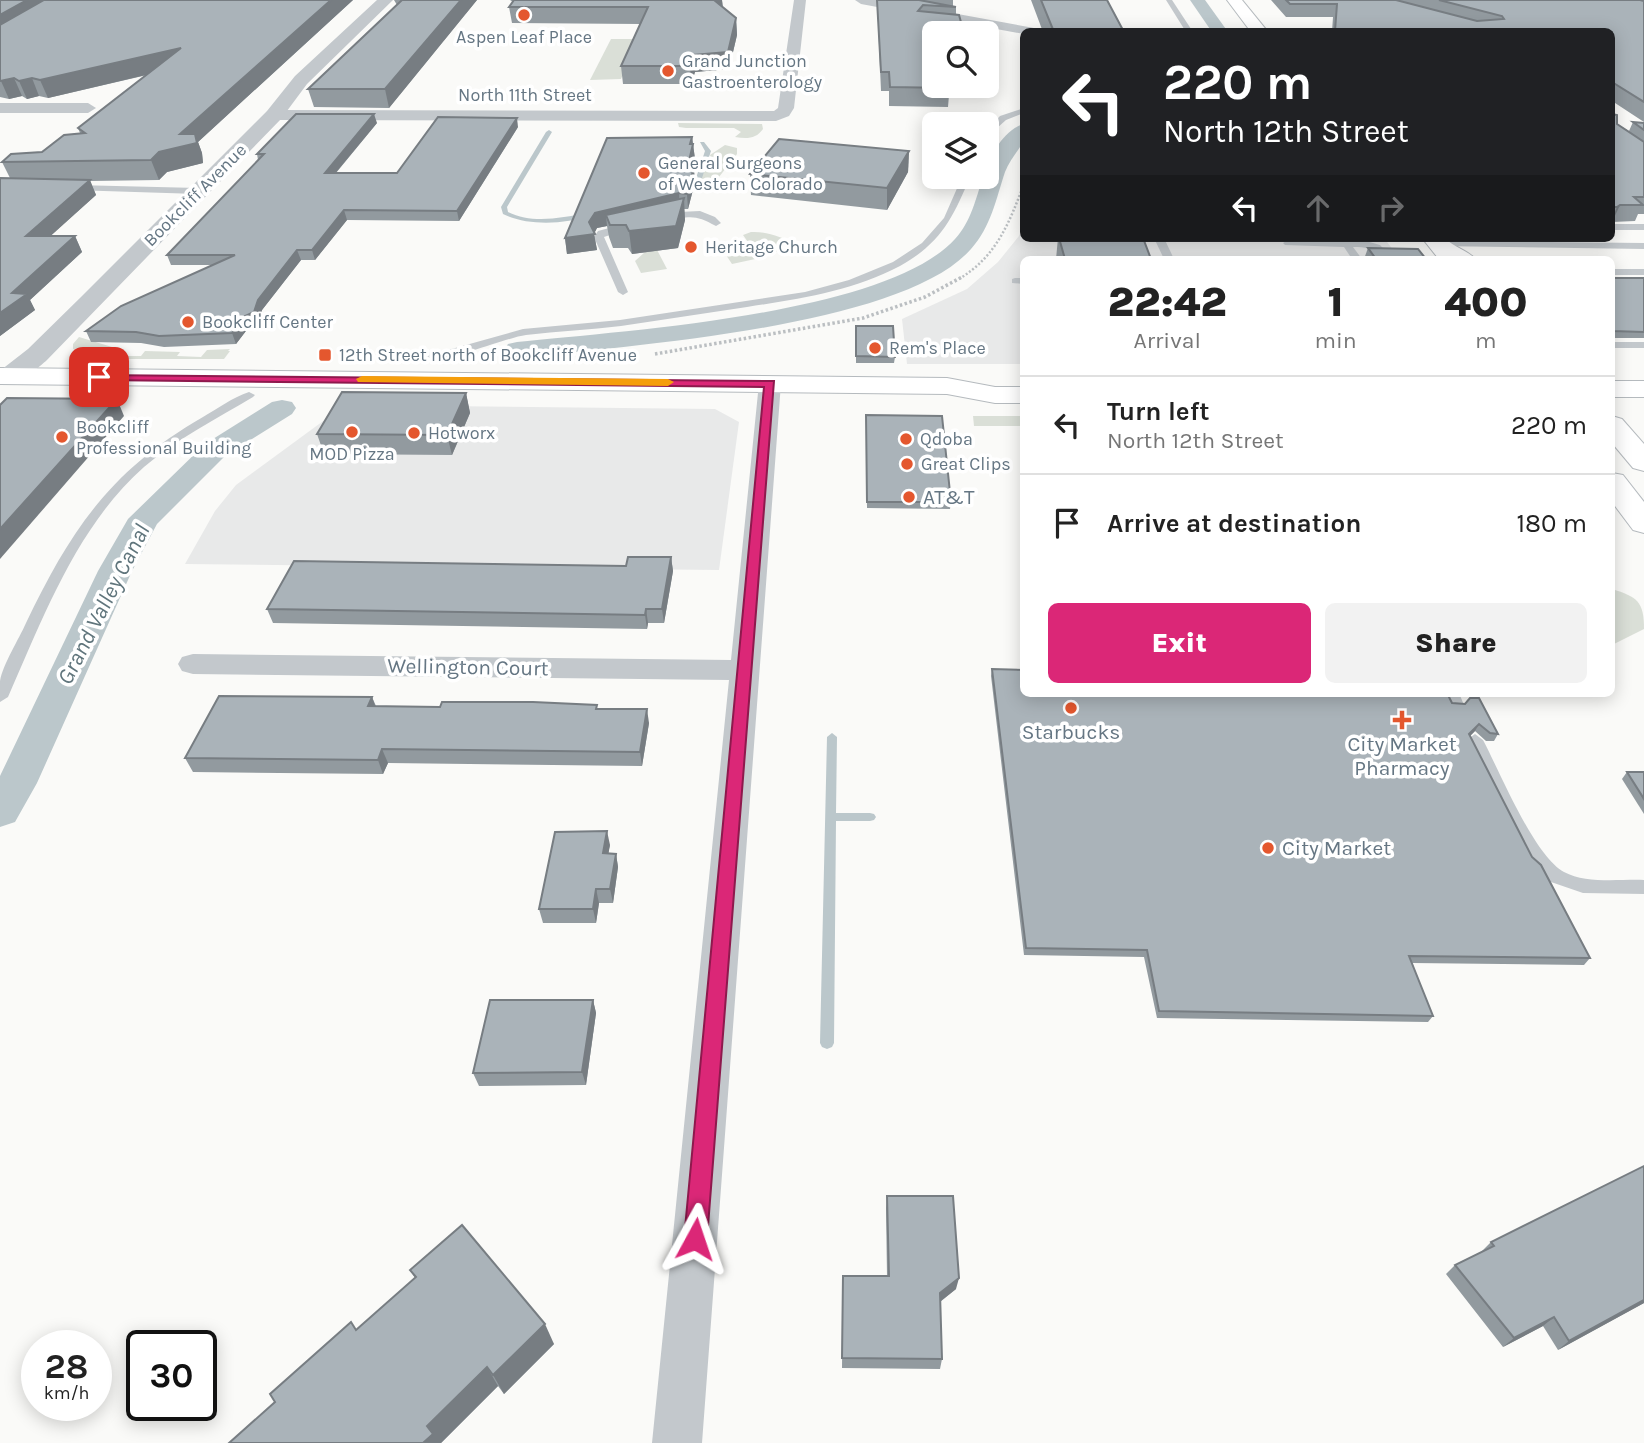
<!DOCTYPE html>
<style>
:root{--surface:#fff;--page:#f2f2f2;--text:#222;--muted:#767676;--line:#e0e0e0;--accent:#db2777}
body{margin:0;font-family:Karla,sans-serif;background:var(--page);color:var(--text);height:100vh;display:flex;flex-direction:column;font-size:26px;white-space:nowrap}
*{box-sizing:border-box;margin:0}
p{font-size:23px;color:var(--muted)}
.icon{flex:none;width:38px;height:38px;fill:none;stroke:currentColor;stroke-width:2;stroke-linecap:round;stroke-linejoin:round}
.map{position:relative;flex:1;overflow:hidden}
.side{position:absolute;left:1020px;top:256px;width:595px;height:441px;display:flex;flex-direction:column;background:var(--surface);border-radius:10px;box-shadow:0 4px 18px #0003}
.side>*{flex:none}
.hud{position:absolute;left:1020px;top:28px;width:595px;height:214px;border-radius:10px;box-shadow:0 4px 18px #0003;background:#202124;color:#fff;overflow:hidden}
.fabs{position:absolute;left:922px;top:21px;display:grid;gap:14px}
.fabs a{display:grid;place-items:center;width:77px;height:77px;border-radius:10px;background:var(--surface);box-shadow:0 4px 18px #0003;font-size:35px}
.speed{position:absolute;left:21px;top:1330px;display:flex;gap:14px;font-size:35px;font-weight:700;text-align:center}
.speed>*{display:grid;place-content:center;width:91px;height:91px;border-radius:50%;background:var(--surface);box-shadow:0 4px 18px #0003;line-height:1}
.speed small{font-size:18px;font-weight:400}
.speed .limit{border:4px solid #111;border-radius:10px;background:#fff;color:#111}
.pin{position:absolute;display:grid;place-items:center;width:60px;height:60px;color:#fff;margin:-30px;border-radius:14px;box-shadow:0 4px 10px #0006}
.me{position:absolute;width:77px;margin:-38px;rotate:5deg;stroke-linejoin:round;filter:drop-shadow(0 0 5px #0008)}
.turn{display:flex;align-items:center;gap:24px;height:147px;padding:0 28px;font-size:32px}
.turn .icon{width:91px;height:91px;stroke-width:2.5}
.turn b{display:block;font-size:49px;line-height:60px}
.lanes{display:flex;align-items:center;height:66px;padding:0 28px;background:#0003;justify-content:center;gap:35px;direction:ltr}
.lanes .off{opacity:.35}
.eta{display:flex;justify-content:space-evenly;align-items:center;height:119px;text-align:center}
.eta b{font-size:42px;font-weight:800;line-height:49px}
.action{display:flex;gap:14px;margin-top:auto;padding:14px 28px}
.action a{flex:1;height:80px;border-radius:10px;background:var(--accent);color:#fff;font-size:28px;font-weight:800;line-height:80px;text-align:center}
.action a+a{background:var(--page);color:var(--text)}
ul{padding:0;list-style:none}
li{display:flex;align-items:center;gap:21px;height:98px;padding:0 28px;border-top:2px solid var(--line)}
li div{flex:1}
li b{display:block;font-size:26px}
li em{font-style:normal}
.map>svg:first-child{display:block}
</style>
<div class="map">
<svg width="1644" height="1443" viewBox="0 0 1644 1443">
<rect width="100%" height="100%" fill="#fafaf8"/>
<g fill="#e8e9e9">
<polygon points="1024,223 1024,238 1384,238 1400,259 1024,259 1024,364 907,364 902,319 967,289 998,262 1019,236"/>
<polygon points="439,406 715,409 739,422 719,570 185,564 215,511 236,485 330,416"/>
</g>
<g fill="#dadfd7">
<polygon points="611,39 639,39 621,79 590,80"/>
<path d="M678,123L762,124L763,129C756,139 747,139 735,137L741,132L734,128H686L679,127Z"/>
<polygon points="725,145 737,148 737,154 715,182 702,183 702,174 713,163 710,155"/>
<path d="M751,232C766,231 782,237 796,244V248L788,252H770L760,258L732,264L724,252L750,245L743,235Z"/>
<polygon points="654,244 667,269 641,273 635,261"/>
<polygon points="79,337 122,350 117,356 141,356 145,351 180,352 177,356 201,357 207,350 230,349 228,351 230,351 224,359 89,359 75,351 82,348 73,349 73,344"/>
<polygon points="973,416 1024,416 1024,426 974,426"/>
<path d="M1612,589C1637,597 1644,601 1644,629L1612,645Z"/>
</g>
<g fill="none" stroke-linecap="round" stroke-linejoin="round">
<g fill="#bbc7cb" fill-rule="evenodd">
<path d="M549,130L552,132L507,207L508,212C532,224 561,218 586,213L589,215C566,225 526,226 503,214L501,207L546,132Z"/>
<polygon points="700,142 704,142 711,151 700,184 697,186 694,184 705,151"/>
<polygon points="832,733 837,737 836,813 870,813 874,814 876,817 874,820 870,821 836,821 834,1043 832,1047 827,1049 822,1047 820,1043 827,737"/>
</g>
<g fill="#bbc7cb" fill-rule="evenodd">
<polygon points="1190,0 1205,0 1228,32 1212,32"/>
<path d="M1024,124C1024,128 1025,136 1024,140C1020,149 1010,159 1005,172C996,199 991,227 971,249C902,328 623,346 517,358L508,356L504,350L508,344L517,342C621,331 886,315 955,239C971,222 976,198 983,177H987C987,158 1004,129 1024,124Z"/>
<polygon points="282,400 292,402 296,408 292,414 225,456 157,524 132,571 37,783 15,822 0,827 0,776 98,571 128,519 205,444 272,402"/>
</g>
<defs>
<g id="primary">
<polygon points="1227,0 1242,0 1268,32 1251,32"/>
<path d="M1422,238H1445C1454,248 1468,250 1475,259L1438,258Z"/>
<polygon points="0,368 947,378 995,387 1024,387 1024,403 995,403 947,394 0,384"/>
<rect x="1612" y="381" width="32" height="16"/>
<polygon points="1612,416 1622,419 1644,444 1644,471 1633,468 1612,443"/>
<polygon points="1612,473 1623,475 1644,502 1644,533 1633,530 1612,502"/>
</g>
</defs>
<use href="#primary" stroke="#b5babe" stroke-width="2"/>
<path stroke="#bbbfc2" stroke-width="2.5" stroke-dasharray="2 2" stroke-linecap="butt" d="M959,279C997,256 1009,223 1024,184"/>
<polyline stroke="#bbbfc2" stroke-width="3.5" stroke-dasharray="2.5 2.5" stroke-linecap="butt" points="655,354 863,318 925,297 962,277"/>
<g fill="#c3c8cc" fill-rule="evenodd">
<polygon points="1166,0 1172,0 1193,32 1186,32"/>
<polygon points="943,25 983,28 986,30 983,32 941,28"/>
<polygon points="987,44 990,46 992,56 987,56"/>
<polygon points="1024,108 1024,113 1006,120 987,137 987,130 1000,116"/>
<path d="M962,177H970C953,218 941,243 900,266C853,291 799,299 747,307C705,313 663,320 621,326C590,330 558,331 526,335C503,338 438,368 420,355L425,352L448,350L523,329L620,320L805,292L849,280L893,262L922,243L944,218Z"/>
<polygon points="75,185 198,188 202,191 198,194 72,190 72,186"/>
<path d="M700,211L715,217L721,223L716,226C696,215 690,215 667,222L662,219L679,212Z"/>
<polygon points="628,223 633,226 631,228 604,237 628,292 623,295 618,292 594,237 598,231"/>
<rect x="1612" y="224" width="32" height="6"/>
<polygon points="1154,238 1164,238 1174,259 1164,259"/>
<path d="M1288,240L1366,241L1380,245L1393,259H1383C1373,248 1367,247 1353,247L1362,259H1352L1344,247L1285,245L1283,243Z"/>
<polygon points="1438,241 1644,243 1644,249 1435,246 1435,242"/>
<rect x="1612" y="269" width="32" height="6"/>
<polygon points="1015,278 1024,278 1024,284 1012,283 1012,279"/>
<rect x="1612" y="342" width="32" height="6"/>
<path d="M249,392L255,395L253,397C216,419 177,439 144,467C77,526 43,618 8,697L0,702C0,696 0,688 0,681C3,664 19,639 26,623C71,529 111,470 203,417C217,409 233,397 249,392Z"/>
<polygon points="1443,693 1459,693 1464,705 1461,709 1451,709"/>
<path d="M1475,734L1483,740C1500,772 1534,856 1564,872C1586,884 1619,879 1644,880V894L1583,893L1551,882L1530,863L1467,740Z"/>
</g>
<g fill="#c3c8cc" fill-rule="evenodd">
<polygon points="794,0 806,0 794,108 789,116 776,121 274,120 266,115 274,110 774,111 778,108"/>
<polygon points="855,0 881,0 1034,28 1040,32 1024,32 1024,34 861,4"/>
<polygon points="0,103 88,103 96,108 88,113 0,113"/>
<polygon points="770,376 778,378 781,383 702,1443 652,1443 729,680 193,674 182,671 178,664 182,657 193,654 731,660 759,383 762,378"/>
</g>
<path fill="#c3c8cc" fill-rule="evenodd" d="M377,0H393L307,84L281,119L46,361C32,372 21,387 1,382V370L28,349L81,297L267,111L295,76Z"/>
<use href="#primary" fill="#fff" fill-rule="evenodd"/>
</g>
<g fill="#929a9f">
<polygon points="0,0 353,0 198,142 202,153 203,163 167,172 159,180 90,181 96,195 50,236 75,236 82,252 30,300 35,310 0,336 10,178 2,162 42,152 80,133 78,128 147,75 48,98 39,96 27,99 22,96 9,99 0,97"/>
<polygon points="394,0 477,0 389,108 314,107 308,89 397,5"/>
<polygon points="510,0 722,0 723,7 736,18 737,35 729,69 695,72 691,84 623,84 621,66 640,24 512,23 509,7 513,2"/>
<polygon points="877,0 953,0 953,6 956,7 956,15 934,86 967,86 966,95 949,95 948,107 889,106 889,91 881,91"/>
<polygon points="1031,0 1107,0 1124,32 1043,32"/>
<polygon points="1271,0 1644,0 1644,122 1612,101 1612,32 1332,32 1333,17 1286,17"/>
<polygon points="1612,114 1617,124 1629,131 1633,122 1644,123 1644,214 1638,214 1635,221 1612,222"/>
<polygon points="377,123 336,173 397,173 518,127 459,221 347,220 315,260 301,260 262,310 258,322 249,327 236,344 164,347 141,343 91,342 86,331 212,265 171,265 167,255 258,160 257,154"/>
<polygon points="692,137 695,159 693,167 695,182 688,209 684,209 685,220 678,248 632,254 628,248 613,248 609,237 607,226 597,228 594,233 597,250 567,254 565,238"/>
<polygon points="909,151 908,172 887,210 751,195 750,174"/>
<polygon points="1058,238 1143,238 1151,259 1056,259"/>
<polygon points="1368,248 1426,259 1364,259"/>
<rect x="1612" y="278" width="32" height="60"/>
<polygon points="856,326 895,357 894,363 856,363"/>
<polygon points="466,393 470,413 452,455 324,454 317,434"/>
<polygon points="866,415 951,502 950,509 867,508"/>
<polygon points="671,557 673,571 664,623 648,623 647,629 273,623 267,609 626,566"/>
<polygon points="992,669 1452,703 1498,734 1494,741 1486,741 1475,731 1470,736 1532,857 1590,958 1584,965 1412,963 1433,1016 1428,1022 1157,1018 1144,957 1024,955 991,676"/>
<polygon points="372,697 376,706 440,707 597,705 597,709 649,723 642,766 388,763 383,774 193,772 185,758"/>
<polygon points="1627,772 1644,772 1644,814 1622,779"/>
<polygon points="610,845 608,853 616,854 618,867 613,903 599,903 596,923 543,923 539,909"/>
<polygon points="593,1000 596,1013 586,1085 479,1086 473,1073"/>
<polygon points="887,1196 956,1289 940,1302 942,1359 940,1369 842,1368 843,1276 887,1276 886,1208"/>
<polygon points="1491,1242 1644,1303 1558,1350 1543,1326 1503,1347 1446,1274 1455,1265 1481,1252"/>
<polygon points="410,1270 554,1344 504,1394 498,1386 441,1443 275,1402 415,1278"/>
</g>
<g fill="#777d82">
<polygon points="27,0 61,0 0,36 0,15"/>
<polygon points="331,0 353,0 198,142 202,153 203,163 167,172 159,180 151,160"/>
<polygon points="461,0 477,0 389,108 385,89"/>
<polygon points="712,0 722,0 723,13"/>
<polygon points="736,18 737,35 729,69 695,72 691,84 690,66 693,55"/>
<polygon points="181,48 188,65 48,98 40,80"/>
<polygon points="14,78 22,96 9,99 1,81"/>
<polygon points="32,78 39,96 27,99 19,81"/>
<polygon points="374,114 377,123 328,182 325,173"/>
<polygon points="517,118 518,127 459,221 457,211"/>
<polygon points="692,137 695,159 689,179 688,165 690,144"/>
<polygon points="909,151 908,172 887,210 887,188"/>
<polygon points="694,167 695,182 688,209 687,194"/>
<polygon points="90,180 96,195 34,251 26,236"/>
<polygon points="679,193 680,208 606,215 607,226 597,228 594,234 597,250 567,254 565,238 589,222 595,213"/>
<polygon points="684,198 685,220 678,248 632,254 629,231"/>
<polygon points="1620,205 1612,222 1612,219 1617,207"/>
<polygon points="344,210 347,220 315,260 312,250"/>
<polygon points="75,236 82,252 30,300 35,310 0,336 0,313 12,293"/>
<polygon points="297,250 301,260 262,310 258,322 249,327 236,344 232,333"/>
<polygon points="466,393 470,413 452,455 447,435"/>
<polygon points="117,399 124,416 0,559 0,529"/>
<polygon points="671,557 673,571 664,623 662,609"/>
<polygon points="646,609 648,623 647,629 645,615"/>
<polygon points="372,697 377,711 368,706"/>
<polygon points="647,709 649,723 642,766 640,752"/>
<polygon points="1479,724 1475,731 1465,741 1469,734"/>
<polygon points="382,749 388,763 383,774 378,760"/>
<polygon points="607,831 610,845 606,867 603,853"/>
<polygon points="616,854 618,867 613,903 610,889"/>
<polygon points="596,889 599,903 596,923 593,909"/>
<polygon points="593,1000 596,1013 586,1085 582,1072"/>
<polygon points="959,1278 956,1289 937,1304 940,1293"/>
<polygon points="1644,1300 1644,1303 1558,1350 1569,1341"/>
<polygon points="1554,1317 1543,1326 1503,1347 1514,1338"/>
<polygon points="545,1324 554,1344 504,1394 493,1375"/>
<polygon points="487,1367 498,1386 441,1443 423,1443 427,1426"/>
</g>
<g fill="#aab3b9" stroke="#777d82" stroke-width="2">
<polygon points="0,0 27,0 0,15"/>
<polygon points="44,0 331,0 180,134 195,134 197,143 159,152 151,160 2,162 11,154 42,152 64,135 85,133 78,128 181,48 40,80 32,78 19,81 14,78 0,81 0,25"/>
<polygon points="402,0 461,0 385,89 308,89"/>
<polygon points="514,0 714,0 736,18 728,52 693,55 690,66 621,66 648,7 509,7"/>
<polygon points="877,0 919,0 956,7 923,5 918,11 959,15 964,33 934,33 934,86 950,86 950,88 890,87 889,72 881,72"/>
<polygon points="1041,0 1107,0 1124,32 1054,32"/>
<polygon points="1286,0 1396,0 1477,21 1504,19 1502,16 1439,0 1640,0 1644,1 1644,102 1612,82 1612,32 1335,31 1337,4 1290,4"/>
<polygon points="296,114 374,114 325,173 397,173 438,117 517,118 457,211 344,210 312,250 297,250 258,300 254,312 245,316 232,333 159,336 136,332 86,331 121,306 235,255 167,255 264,154 257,154"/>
<polygon points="1612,114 1617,115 1617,124 1644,142 1644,197 1634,197 1643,205 1620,205 1617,207 1612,207"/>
<polygon points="1633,122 1644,123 1644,130"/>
<polygon points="692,137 690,144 693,144 688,165 694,167 687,194 679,193 595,213 589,222 595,234 565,238 607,138"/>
<polygon points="779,139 909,151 887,188 750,174"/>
<polygon points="0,178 90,180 26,236 75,236 12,293 27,294 0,313"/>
<polygon points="684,198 676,226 629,231 626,225 610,225 606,215"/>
<polygon points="1059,238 1143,238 1151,259 1065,259"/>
<polygon points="1368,248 1418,249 1426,259 1376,259"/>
<polygon points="1612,278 1644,278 1644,332 1612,331"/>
<polygon points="856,326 893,326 895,357 856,356"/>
<polygon points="342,392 466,393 447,435 317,434"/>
<polygon points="7,398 117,399 0,529 0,405"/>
<polygon points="866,415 942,416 951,502 867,502"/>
<polygon points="628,557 671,557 662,609 646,609 645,615 267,609 294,561 626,566"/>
<polygon points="992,669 1024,670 1024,693 1447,693 1452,703 1465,704 1470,698 1479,698 1498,734 1490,733 1479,724 1469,734 1532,857 1541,865 1590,958 1409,956 1433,1016 1159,1011 1147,950 1026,948"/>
<polygon points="219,696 372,697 368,706 440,707 442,702 533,702 597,705 596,709 647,709 640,752 382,749 378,760 185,758"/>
<polygon points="1627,772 1644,772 1644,799"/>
<polygon points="607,831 603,853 616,854 610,889 596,889 593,909 539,909 555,832"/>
<polygon points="490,1000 593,1000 582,1072 473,1073"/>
<polygon points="1644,1166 1644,1300 1569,1341 1554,1317 1514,1338 1455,1265 1494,1246 1491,1242"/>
<polygon points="887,1196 953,1196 959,1278 940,1293 942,1359 842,1358 843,1276 889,1276"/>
<polygon points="462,1225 545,1324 493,1375 487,1367 427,1426 433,1434 423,1443 229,1443 275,1402 270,1394 351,1322 356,1330 416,1277 410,1270"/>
</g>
<polygon fill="#db2777" stroke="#8e194d" stroke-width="2" points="95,375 774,381 707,1239 703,1247 695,1251 687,1247 684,1239 764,387 99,380 93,377"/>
<polygon fill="#f59e0b" points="362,376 668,379 674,382 668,386 358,382 356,379"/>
<g fill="#e4572e" stroke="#fff" stroke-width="2.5">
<circle cx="524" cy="15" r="7"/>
<circle cx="668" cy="71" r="7"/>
<circle cx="644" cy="173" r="7"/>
<circle cx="691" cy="247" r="7"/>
<circle cx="188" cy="322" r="7"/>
<circle cx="875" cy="348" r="7"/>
<rect x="318" y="348" width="14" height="14" rx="3.5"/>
<circle cx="352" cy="432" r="7"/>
<circle cx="414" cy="433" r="7"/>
<circle cx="62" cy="437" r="7"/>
<circle cx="906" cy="439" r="7"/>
<circle cx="907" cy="464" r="7"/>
<circle cx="909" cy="497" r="7"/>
<circle cx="1071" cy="708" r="7"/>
<path d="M1398.5 709.5h7v7h7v7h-7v7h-7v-7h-7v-7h7z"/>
<circle cx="1268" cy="848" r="7"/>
</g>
<g text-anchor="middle" stroke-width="7" stroke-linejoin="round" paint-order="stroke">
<g font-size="18" fill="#657683" stroke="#fff" text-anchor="start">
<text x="524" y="43" text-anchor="middle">Aspen Leaf Place</text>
<text x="682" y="67">Grand Junction<tspan x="682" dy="21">Gastroenterology</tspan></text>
<text x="658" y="169">General Surgeons<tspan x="658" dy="21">of Western Colorado</tspan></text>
<text x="705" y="253">Heritage Church</text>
<text x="202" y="328">Bookcliff Center</text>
<text x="889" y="354">Rem's Place</text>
<text x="339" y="361">12th Street north of Bookcliff Avenue</text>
<text x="76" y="433">Bookcliff<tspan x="76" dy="21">Professional Building</tspan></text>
<text x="428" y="439">Hotworx</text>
<text x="920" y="445">Qdoba</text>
<text x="352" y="460" text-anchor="middle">MOD Pizza</text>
<text x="921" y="470">Great Clips</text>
</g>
<g font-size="18" fill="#657683" stroke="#fff">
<text x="525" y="101">North 11th Street</text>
<text transform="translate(195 195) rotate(-45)" y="6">Bookcliff Avenue</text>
</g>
<g font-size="21" fill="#657683" stroke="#fff" text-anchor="start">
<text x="923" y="504">AT&amp;T</text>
<text x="1071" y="739" text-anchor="middle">Starbucks</text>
<text x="1402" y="751" text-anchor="middle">City Market<tspan x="1402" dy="24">Pharmacy</tspan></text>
<text x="1282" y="855">City Market</text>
</g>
<g font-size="21" fill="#657683" stroke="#fff">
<text transform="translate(468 667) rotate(1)" y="7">Wellington Court</text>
</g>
<g font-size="23" font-style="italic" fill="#60757c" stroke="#fff">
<text transform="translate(103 604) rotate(-63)" y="8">Grand Valley Canal</text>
</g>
</g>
</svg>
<div class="fabs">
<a><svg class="icon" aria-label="search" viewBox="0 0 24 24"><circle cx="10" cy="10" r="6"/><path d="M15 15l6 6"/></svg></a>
<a><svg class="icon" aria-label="layers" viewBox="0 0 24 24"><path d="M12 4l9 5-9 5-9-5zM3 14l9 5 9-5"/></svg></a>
</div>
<div class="speed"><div>28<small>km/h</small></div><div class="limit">30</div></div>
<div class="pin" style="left:99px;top:377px;background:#d93025"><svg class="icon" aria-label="arrive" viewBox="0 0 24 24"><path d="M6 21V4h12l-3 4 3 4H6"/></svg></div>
<svg class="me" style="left:695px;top:1239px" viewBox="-20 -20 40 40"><path d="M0-17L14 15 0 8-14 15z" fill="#db2777" stroke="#fff" stroke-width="4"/></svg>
<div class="hud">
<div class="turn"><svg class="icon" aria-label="left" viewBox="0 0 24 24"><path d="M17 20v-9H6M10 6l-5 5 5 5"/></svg><div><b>220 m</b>North 12th Street</div></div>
<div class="lanes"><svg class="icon" aria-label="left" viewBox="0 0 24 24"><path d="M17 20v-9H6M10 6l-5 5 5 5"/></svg><svg class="icon off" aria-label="ahead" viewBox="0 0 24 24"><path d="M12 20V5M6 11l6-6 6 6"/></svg><svg class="icon off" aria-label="right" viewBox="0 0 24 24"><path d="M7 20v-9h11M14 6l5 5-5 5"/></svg></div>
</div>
<section class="side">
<div class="eta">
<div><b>22:42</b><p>Arrival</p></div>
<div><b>1</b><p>min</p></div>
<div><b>400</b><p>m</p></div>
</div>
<ul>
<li><svg class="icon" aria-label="left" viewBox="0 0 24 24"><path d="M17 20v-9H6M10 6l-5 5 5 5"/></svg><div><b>Turn left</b><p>North 12th Street</p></div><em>220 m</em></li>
<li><svg class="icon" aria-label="arrive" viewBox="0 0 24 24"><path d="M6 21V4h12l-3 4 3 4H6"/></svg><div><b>Arrive at destination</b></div><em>180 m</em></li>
</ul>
<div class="action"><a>Exit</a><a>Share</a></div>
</section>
</div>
